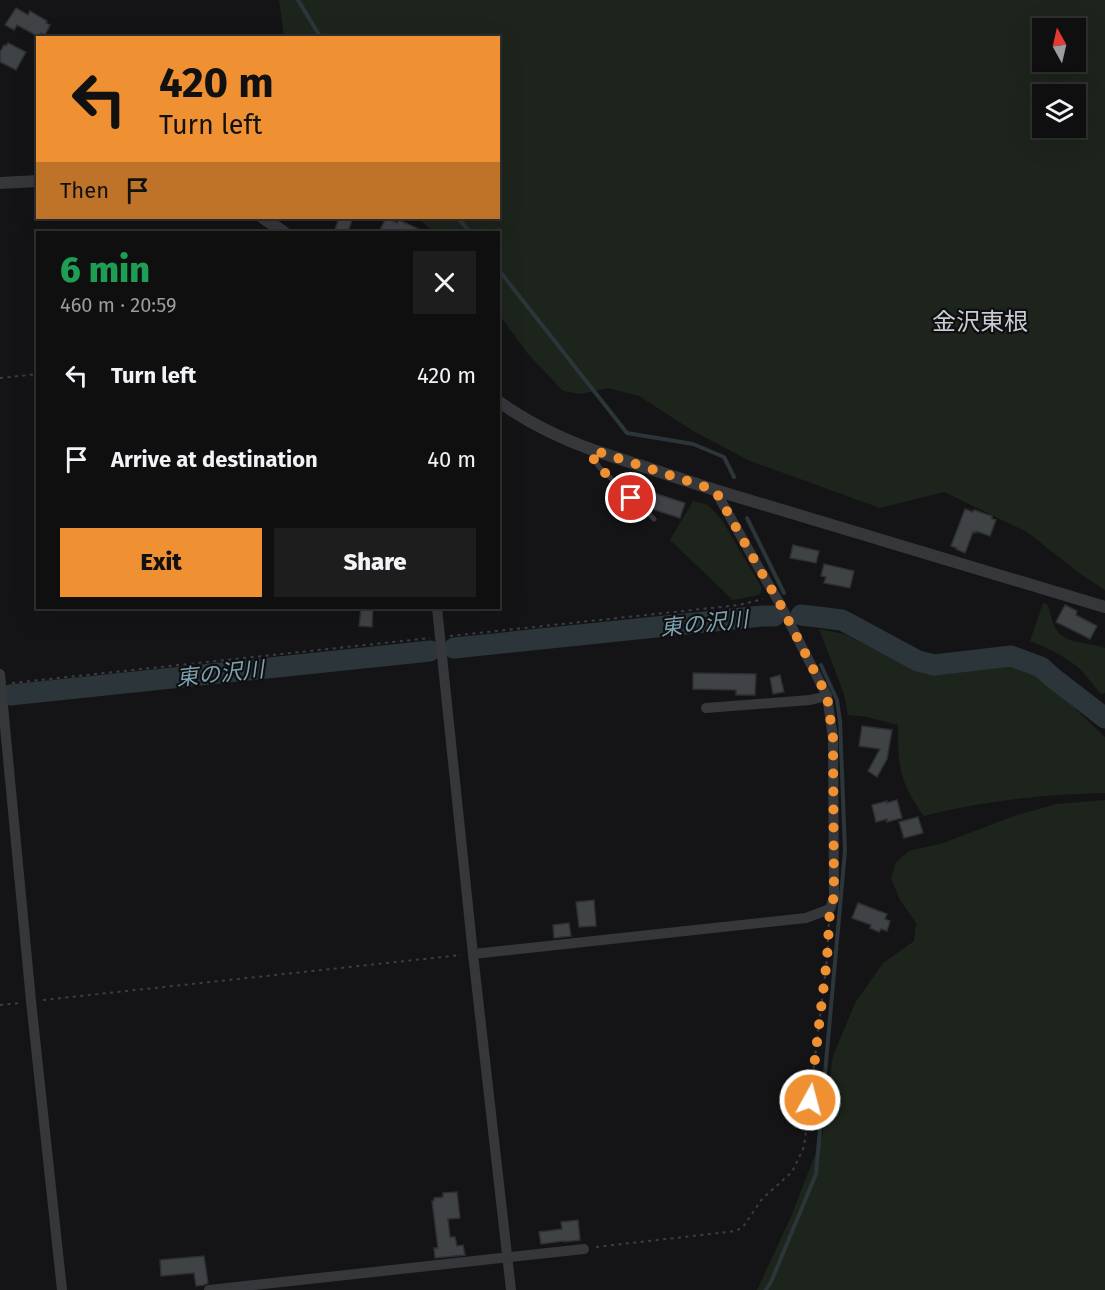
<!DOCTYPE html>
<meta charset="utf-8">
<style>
:root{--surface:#0f0f10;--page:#1d1d1e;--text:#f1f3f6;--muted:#9b9c9f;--line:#2f2f30;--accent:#ef9033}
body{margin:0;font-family:"Fira Sans","Noto Sans JP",sans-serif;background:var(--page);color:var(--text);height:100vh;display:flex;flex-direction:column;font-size:22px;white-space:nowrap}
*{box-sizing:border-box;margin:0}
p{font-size:20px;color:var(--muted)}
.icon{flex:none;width:33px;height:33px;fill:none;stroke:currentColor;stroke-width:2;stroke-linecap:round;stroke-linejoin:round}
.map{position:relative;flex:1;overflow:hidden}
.drawer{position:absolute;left:36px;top:231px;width:464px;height:378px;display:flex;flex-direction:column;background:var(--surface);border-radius:0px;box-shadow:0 6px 24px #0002,0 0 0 2px var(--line)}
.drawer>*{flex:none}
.hud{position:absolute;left:36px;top:36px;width:464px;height:183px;border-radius:0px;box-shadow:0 6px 24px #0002,0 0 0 2px var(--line);background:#ef9033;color:#111;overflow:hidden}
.needle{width:39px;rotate:352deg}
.tools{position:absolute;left:1032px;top:18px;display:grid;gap:12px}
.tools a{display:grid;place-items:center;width:54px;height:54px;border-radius:0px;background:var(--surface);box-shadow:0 6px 24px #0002,0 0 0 2px var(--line);font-size:30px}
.pin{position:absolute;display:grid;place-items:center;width:51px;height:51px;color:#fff;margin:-26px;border:3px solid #fff;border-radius:50%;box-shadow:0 2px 6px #0007}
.me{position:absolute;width:66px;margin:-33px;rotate:7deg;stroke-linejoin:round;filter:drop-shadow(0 0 4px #0008)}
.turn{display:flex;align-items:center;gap:21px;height:126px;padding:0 24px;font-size:27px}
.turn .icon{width:78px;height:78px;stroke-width:2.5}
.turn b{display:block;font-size:42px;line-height:51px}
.then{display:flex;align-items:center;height:57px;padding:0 24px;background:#0003;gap:12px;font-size:22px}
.round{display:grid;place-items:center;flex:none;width:63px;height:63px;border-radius:0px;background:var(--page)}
.summary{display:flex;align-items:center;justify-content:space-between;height:102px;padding:0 24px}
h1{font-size:36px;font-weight:800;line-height:45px;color:#1e9e55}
.action{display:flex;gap:12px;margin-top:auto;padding:12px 24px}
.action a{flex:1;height:69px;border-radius:0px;background:var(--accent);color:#111;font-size:24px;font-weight:800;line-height:69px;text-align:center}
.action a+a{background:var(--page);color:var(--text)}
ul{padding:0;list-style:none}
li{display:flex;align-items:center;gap:18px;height:84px;padding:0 24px}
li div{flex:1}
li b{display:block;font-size:22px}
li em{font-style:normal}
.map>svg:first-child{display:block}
</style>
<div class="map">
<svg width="1105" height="1290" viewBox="0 0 1105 1290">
<rect width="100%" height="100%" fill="#141416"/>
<g fill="#1c241c" fill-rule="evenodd">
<path d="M279,0H1105V590L1079,573L1027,532L944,492L880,508L750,461L693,431L639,396L608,388L581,394L563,391L528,354L498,313V232H432L419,218H498V38L284,37ZM1076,28V62H1042V28ZM1076,94V128H1042V94Z"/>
<polygon points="693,501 708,505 722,520 762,588 760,594 754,596 733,600 670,540"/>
<path d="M1043,603L1047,604C1050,610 1051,617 1053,623C1061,646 1087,641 1105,648V693L1101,694C1095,687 1089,679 1083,672C1068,657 1049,649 1030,641Z"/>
<path d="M819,629L844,634L912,668L923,672L943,674L995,666H1012L1030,671L1049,684L1105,737V793C1044,794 984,801 924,816C899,781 898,767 898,725L867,717L848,715L844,694Z"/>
<polygon points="1105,800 1105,1290 757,1290 790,1219 822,1137 833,1056 855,1003 883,963 914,941 916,923 900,900 891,878 896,862 909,851 943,843 1014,816 1056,804"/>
</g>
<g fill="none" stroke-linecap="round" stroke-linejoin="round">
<g stroke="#2b353a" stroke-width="4">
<polyline points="298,0 321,38"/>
<polyline points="458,218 470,232"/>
<polyline points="498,269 627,433 693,444 724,457 734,477"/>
<polyline points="747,518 784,593"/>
<polyline points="766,1290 771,1282 816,1174 845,851 840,721 837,700 821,665"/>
</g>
<g stroke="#2b353a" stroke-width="21">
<polyline points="801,615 842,620 918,661 934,665 1011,656 1041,667 1052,677 1105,718"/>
<polyline points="454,648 762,616 774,616"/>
<polyline points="10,695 430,651"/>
</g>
</g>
<g fill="#404346" stroke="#2e2f32" stroke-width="1.5">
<polygon points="16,8 28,15 30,11 47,21 46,23 50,25 45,35 41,33 39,37 17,25 14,30 5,25"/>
<polygon points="8,43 26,52 16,70 0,62 0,52 4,45 6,46"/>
<polygon points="339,218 352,220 348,232 334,232"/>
<polygon points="386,218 397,223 399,220 425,232 379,232"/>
<polygon points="654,493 685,503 680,518 649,508"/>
<polygon points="965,509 973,512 974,510 992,516 992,519 996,520 990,536 976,531 976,533 973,532 965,553 956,549 957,548 951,546"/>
<polygon points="793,545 819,551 816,563 790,558"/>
<polygon points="824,564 854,571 850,588 824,583 826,577 821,576"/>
<polygon points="1065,605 1077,611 1076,615 1097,626 1090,639 1056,622"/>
<polygon points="361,608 373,608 372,627 359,626"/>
<polygon points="693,673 756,674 755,695 736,695 736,690 693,689"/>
<polygon points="780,675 784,692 773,694 770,678"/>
<polygon points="862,726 892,730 887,759 877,777 868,771 880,749 859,746"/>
<polygon points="897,800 902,818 887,822 887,819 876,822 872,805 887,801 887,803"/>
<polygon points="918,817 923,833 904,838 899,822"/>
<polygon points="594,900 596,926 579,927 576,902"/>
<polygon points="858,903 887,914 885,919 890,921 887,931 881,929 879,932 870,928 871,925 852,918"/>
<polygon points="569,923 571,936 554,938 553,925"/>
<polygon points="457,1192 460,1218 448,1219 450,1237 455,1237 457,1246 463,1245 465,1255 435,1258 434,1248 438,1248 432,1201 434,1201 434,1198 443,1197 443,1193"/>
<polygon points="578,1220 580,1240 564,1242 564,1241 541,1244 539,1232 562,1229 561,1222"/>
<polygon points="204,1256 208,1283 204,1285 196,1286 194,1273 161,1276 160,1260"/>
</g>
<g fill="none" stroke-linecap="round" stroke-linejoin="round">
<g stroke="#3b3e42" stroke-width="2" stroke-dasharray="3 4.5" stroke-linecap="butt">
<polyline points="0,378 38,374"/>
<polyline points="450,636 739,605 763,599"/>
<polyline points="12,683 430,638"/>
<polyline points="43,1000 461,955"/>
<polyline points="0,1005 20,1003"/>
<polyline points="596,1247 736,1231 743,1227 762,1199 792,1172 804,1147 827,959 829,920"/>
</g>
<polyline stroke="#35373b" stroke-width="5" points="594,452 594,460 600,468 654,519"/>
<g stroke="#35373b" stroke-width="10">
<polyline points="437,608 473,954 511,1290"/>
<polyline points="0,674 31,1001 62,1290"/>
<polyline points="706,708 810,700 827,696"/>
<polyline points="473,954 806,918 830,909 834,897 833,738 827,696 779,602 760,570 715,490"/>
<polyline points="209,1290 584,1249"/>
</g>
<g stroke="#35373b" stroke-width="12">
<polyline points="0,183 38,181"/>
<polyline points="263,218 284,232"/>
<path d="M498,401C527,422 560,438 593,450L715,490L1105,607"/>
</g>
</g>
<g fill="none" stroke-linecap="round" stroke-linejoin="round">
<polyline stroke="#ef9033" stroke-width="10" stroke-dasharray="0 18" points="631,498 600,468 594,460 593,450 715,490 760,570 779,602 827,696 833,738 834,897 830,909 827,959 810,1100"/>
</g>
<g text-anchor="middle" stroke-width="4.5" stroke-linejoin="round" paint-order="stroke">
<g font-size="22" font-style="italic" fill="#7da1b1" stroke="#0f0f11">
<text transform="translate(704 623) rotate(-6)" y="8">東の沢川</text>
<text transform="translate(220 673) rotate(-6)" y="8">東の沢川</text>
</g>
<g font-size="24" fill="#c7ccd2" stroke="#0f0f11">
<text x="980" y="330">金沢東根</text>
</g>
</g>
</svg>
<div class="tools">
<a><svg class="needle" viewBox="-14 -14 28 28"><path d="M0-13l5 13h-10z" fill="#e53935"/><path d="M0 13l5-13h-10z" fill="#9b9c9f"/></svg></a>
<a><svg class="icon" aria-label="layers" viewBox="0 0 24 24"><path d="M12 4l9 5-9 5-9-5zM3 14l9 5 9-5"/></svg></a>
</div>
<div class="pin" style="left:631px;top:498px;background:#d93025"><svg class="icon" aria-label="arrive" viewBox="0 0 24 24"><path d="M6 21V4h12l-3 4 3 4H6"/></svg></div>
<svg class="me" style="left:810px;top:1100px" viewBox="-20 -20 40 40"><circle r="17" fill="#ef9033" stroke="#fff" stroke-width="3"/><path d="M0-11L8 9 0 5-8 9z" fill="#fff"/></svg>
<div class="hud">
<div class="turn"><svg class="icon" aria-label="left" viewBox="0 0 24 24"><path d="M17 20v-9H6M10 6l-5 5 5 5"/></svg><div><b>420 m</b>Turn left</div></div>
<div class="then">Then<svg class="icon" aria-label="arrive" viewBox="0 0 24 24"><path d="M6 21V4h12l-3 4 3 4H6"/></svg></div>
</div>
<section class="drawer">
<div class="summary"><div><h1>6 min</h1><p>460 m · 20:59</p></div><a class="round"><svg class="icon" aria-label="close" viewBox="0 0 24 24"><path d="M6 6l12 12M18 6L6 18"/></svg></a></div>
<ul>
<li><svg class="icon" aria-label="left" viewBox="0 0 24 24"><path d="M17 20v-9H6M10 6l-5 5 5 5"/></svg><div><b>Turn left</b></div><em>420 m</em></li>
<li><svg class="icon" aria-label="arrive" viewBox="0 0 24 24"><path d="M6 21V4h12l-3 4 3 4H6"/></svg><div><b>Arrive at destination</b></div><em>40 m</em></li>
</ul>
<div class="action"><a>Exit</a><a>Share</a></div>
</section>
</div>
